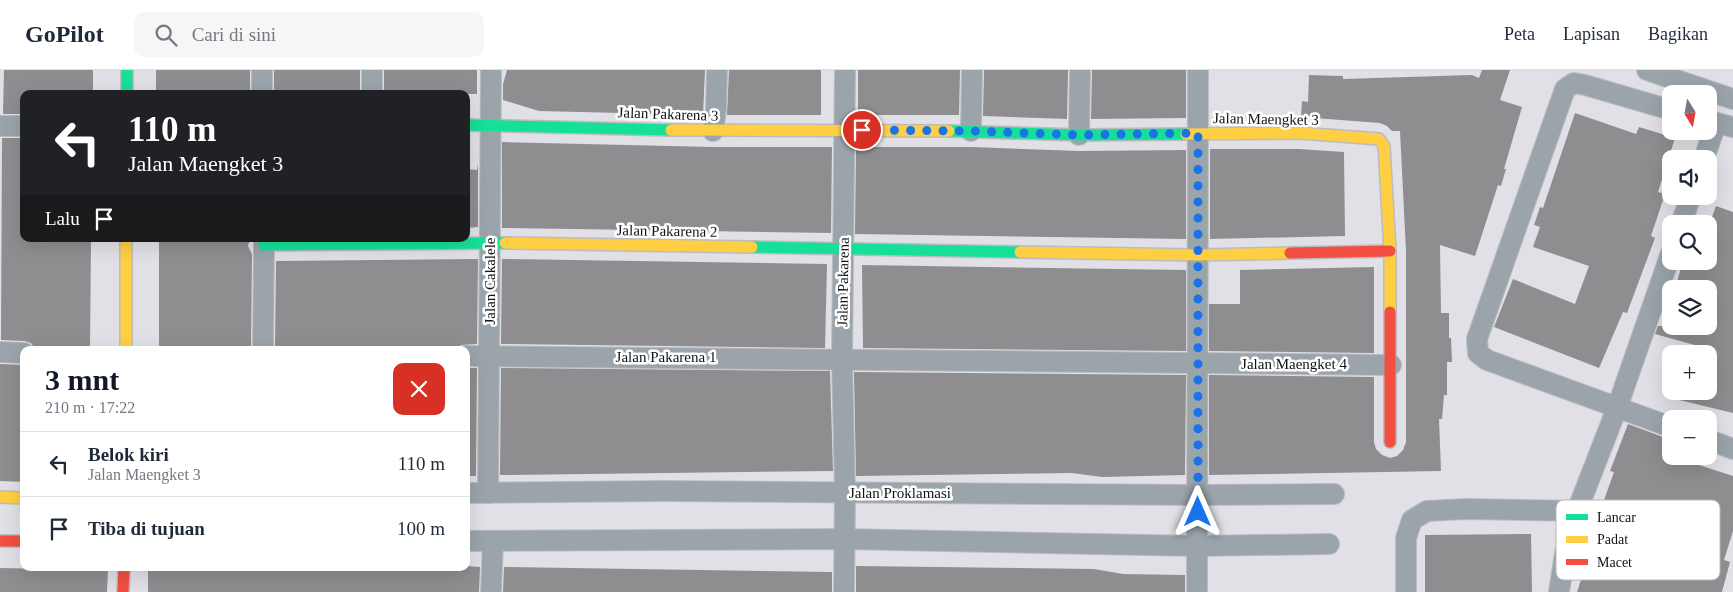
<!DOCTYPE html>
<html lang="id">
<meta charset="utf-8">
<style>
:root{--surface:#fff;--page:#f6f6f7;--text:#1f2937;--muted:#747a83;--line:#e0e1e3;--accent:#111827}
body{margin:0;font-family:Georgia,serif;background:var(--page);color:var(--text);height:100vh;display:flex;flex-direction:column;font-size:19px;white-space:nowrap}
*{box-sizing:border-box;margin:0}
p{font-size:16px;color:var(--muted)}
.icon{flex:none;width:28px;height:28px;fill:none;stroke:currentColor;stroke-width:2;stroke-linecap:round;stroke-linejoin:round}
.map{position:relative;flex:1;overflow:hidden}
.side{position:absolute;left:20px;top:276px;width:450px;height:225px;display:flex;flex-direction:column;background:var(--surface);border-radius:10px;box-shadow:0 5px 20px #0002}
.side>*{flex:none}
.top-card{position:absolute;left:20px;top:20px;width:450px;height:152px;border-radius:10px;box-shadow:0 5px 20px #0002;background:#202124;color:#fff;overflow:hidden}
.needle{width:32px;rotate:169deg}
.fabs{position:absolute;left:1662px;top:15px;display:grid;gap:10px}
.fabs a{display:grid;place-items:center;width:55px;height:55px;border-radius:10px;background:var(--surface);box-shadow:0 5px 20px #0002;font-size:25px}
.pin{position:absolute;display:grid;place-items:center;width:42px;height:42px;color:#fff;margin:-21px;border:2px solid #fff;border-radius:50%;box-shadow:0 1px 5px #0007}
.me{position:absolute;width:55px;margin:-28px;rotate:0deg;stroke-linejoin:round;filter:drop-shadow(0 0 4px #0008)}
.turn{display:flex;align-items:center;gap:18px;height:105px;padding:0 25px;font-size:22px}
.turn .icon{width:65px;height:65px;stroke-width:2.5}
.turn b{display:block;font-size:35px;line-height:42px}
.then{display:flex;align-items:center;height:48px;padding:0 25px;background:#0003;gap:10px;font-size:19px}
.round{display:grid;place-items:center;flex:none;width:52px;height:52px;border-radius:10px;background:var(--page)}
.headline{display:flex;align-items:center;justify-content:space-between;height:85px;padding:0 25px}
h1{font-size:30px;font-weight:800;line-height:38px;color:var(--accent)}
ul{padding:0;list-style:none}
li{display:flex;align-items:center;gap:15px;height:65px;padding:0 25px;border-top:1px solid var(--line)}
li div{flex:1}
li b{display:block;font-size:19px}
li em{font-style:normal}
header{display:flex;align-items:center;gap:30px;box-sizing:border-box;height:70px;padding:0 25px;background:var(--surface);border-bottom:1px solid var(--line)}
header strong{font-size:24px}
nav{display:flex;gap:28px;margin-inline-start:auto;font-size:18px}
.search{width:350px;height:45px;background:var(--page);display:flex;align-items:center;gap:12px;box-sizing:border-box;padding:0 18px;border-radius:10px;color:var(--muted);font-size:19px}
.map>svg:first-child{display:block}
</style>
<header>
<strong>GoPilot</strong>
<div class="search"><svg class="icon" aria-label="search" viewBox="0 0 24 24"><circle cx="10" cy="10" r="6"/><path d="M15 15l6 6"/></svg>Cari di sini</div>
<nav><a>Peta</a><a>Lapisan</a><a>Bagikan</a></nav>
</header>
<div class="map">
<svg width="1733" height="522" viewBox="0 0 1733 522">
<rect width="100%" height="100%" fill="#e0e0e6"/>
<g fill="#8e8e91">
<polygon points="4,0 93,0 93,24 24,24 24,44 3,44"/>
<rect x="156" y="0" width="94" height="24"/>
<rect x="274" y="0" width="86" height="24"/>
<rect x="384" y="0" width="93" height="24"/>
<polygon points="507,0 705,0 703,45 539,41 503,30 503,14"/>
<polygon points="729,0 821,0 821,45 727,45"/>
<polygon points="858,0 960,0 959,45 858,45"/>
<polygon points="984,0 1068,0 1067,49 983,46"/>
<polygon points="1092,0 1186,0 1186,48 1091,49"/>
<polygon points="1482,0 1510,0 1500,30 1522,37 1504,99 1506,99 1501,116 1498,115 1475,186 1440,175 1441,243 1449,243 1449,268 1451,268 1452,292 1447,292 1447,325 1444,325 1442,349 1439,349 1441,401 1209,405 1209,305 1374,307 1374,372 1376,379 1382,385 1390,388 1397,386 1403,380 1406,372 1406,181 1400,61 1392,61 1387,56 1380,53 1301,47 1302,31 1308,32 1309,5 1343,6 1343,9 1472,5 1479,8"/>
<polygon points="1575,43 1636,64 1639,57 1675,68 1658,122 1665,124 1651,166 1655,168 1627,243 1623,242 1599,298 1494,257 1513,209 1575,234 1589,196 1533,177 1540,157 1534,155 1540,137 1543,138"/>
<polygon points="2,68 24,68 24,169 91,169 90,279 35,279 31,273 25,271 1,270"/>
<polygon points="502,72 713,77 832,77 831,163 502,158"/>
<polygon points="856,77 971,77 1079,81 1186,80 1186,169 855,164"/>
<polygon points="1210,79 1299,79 1344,82 1345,166 1210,169"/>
<polygon points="478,94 478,157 466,158 466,99 477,100"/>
<polygon points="1716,136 1733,142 1733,343 1671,328 1671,321 1709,321 1709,279 1655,264 1658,256 1709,256 1709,219 1675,219 1683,191 1709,191 1709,155"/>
<polygon points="159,169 250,169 248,176 252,184 251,279 159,279"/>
<polygon points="478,189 477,274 461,275 456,280 361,280 343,278 275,279 276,191"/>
<polygon points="502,189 827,194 825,278 501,274"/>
<polygon points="862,195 1186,200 1186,281 863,278"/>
<polygon points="1374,197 1374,283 1209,281 1209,234 1240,234 1240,200"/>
<polygon points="0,294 24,295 24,412 0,411"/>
<polygon points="466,298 477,298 476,406 466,406"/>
<polygon points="501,298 830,301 833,401 500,405"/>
<polygon points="854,302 1186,305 1185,405 1102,407 1072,403 856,406"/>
<polygon points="1628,354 1671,370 1671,386 1733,406 1733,461 1724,490 1730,492 1722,522 1577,522 1598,459 1594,458 1614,402 1610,401"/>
<polygon points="1531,464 1532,522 1425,522 1425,465"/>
<polygon points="466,496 480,497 479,522 148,522 148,498"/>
<polygon points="856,496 1094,499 1123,504 1185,505 1185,522 856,522"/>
<polygon points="504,497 832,502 832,522 503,522"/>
<polygon points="0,498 108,500 107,522 0,522"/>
</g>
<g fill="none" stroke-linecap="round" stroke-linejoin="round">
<defs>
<g id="street">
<polyline points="1647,0 1733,29"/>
<polyline points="262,24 262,0"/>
<polyline points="372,24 372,0"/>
<polyline points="1671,40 1585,15 1574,13 1565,19 1477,269 1478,283 1487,290 1671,357"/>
<polyline points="1709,51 1733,57"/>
<polyline points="0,56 24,56"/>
<polyline points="713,61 716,40 717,0"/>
<polyline points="971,61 972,0"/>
<polyline points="1079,65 1080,0"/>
<polyline points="1704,89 1716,53"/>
<polyline points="1681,154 1691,126"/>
<polyline points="263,280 264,169"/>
<polyline points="0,282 24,283"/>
<polyline points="466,286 1391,295"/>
<polyline points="1709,370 1733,379"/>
<polyline points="466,423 664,421 1197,425 1334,424"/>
<polyline points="488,423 491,0"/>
<polyline points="466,471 844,469 1198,476 1329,474"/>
<polyline points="491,522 493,471"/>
<polyline points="844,522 845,423 842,289 845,0"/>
<polyline points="1197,522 1198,0"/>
<polyline points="1406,522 1406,468 1412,450 1427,441 1466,439 1577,441"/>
<polyline points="1559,522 1565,483 1577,441 1617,338 1671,183"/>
</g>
<g id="fast">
<polyline points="127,0 127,24"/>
<polyline points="466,55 671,60"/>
<polyline points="949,61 1079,65 1186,64"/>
<polyline points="264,175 505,173"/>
<polyline points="752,177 1020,182"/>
</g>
<g id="slow">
<polyline points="671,60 949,61"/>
<polyline points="1186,64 1300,63 1379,69 1384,76 1390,181 1390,242"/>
<polyline points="126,169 126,280"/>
<polyline points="505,173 752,177"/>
<polyline points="1020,182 1198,185 1290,183"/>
<polyline points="0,427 24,428"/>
</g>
<g id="jam">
<polyline points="1290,183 1390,181"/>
<polyline points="1390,242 1390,372"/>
<polyline points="0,471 24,471"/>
<polyline points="123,522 124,498"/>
</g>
</defs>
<use href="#street" stroke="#bcbcc0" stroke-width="22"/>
<use href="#fast" stroke="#bcbcc0" stroke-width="14"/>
<use href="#slow" stroke="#bcbcc0" stroke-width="14"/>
<use href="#jam" stroke="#bcbcc0" stroke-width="14"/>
<use href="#street" stroke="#9aa4aa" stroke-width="20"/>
<use href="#fast" stroke="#16e098" stroke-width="11"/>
<use href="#slow" stroke="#ffcf43" stroke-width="11"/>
<use href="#jam" stroke="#f24e42" stroke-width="11"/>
</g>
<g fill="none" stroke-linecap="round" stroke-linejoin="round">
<polyline stroke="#1a73e8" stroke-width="9" stroke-dasharray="0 16.2" points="862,60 971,61 1079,65 1198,63 1198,442"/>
</g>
<g text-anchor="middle" stroke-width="5" stroke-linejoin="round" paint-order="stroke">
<g font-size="15" fill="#111215" stroke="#fff">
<text transform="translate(668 44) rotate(2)" y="5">Jalan Pakarena 3</text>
<text transform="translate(1266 49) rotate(1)" y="5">Jalan Maengket 3</text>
<text transform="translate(667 161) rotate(1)" y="5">Jalan Pakarena 2</text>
<text transform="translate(490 211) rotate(-90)" y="5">Jalan Cakalele</text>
<text transform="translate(843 212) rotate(-89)" y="5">Jalan Pakarena</text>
<text x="666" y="292">Jalan Pakarena 1</text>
<text x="1294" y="299">Jalan Maengket 4</text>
<text x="900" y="428">Jalan Proklamasi</text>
</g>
</g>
<rect x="1556" y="430" width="164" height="80" rx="8" fill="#fff" stroke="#b8b8b9" stroke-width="1"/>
<rect x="1566" y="444" width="22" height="6" fill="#16e098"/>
<rect x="1566" y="466" width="22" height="7" fill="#ffcf43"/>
<rect x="1566" y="489" width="22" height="6" fill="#f24e42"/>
<g font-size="14" fill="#111215">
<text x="1597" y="452">Lancar</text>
<text x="1597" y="474">Padat</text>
<text x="1597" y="497">Macet</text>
</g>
</svg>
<div class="fabs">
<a><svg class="needle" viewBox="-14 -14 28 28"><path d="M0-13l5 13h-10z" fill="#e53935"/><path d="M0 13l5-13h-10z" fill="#747a83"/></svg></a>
<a><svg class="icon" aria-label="sound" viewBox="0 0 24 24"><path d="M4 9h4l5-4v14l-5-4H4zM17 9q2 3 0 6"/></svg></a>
<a><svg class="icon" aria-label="search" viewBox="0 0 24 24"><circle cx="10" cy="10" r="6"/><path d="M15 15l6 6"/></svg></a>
<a><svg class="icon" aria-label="layers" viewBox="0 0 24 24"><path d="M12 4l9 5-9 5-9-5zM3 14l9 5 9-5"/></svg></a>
<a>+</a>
<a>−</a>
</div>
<div class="pin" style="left:862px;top:60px;background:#d93025"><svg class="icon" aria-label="arrive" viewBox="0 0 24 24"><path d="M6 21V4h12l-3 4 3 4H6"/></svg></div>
<svg class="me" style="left:1198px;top:442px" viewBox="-20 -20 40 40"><path d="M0-17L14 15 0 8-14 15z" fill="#1a73e8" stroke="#fff" stroke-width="4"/></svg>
<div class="top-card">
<div class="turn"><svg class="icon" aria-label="left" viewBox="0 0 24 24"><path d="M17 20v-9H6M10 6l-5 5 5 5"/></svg><div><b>110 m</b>Jalan Maengket 3</div></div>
<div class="then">Lalu<svg class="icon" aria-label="arrive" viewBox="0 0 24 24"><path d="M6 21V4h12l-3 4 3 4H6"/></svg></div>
</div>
<section class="side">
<div class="headline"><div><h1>3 mnt</h1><p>210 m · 17:22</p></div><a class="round" style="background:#d93025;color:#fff"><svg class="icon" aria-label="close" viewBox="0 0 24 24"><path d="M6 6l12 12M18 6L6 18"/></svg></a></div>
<ul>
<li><svg class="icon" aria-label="left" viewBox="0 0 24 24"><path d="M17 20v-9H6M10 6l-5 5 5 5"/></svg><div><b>Belok kiri</b><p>Jalan Maengket 3</p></div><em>110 m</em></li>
<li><svg class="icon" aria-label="arrive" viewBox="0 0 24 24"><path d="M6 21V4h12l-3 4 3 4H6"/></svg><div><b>Tiba di tujuan</b></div><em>100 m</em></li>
</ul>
</section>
</div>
